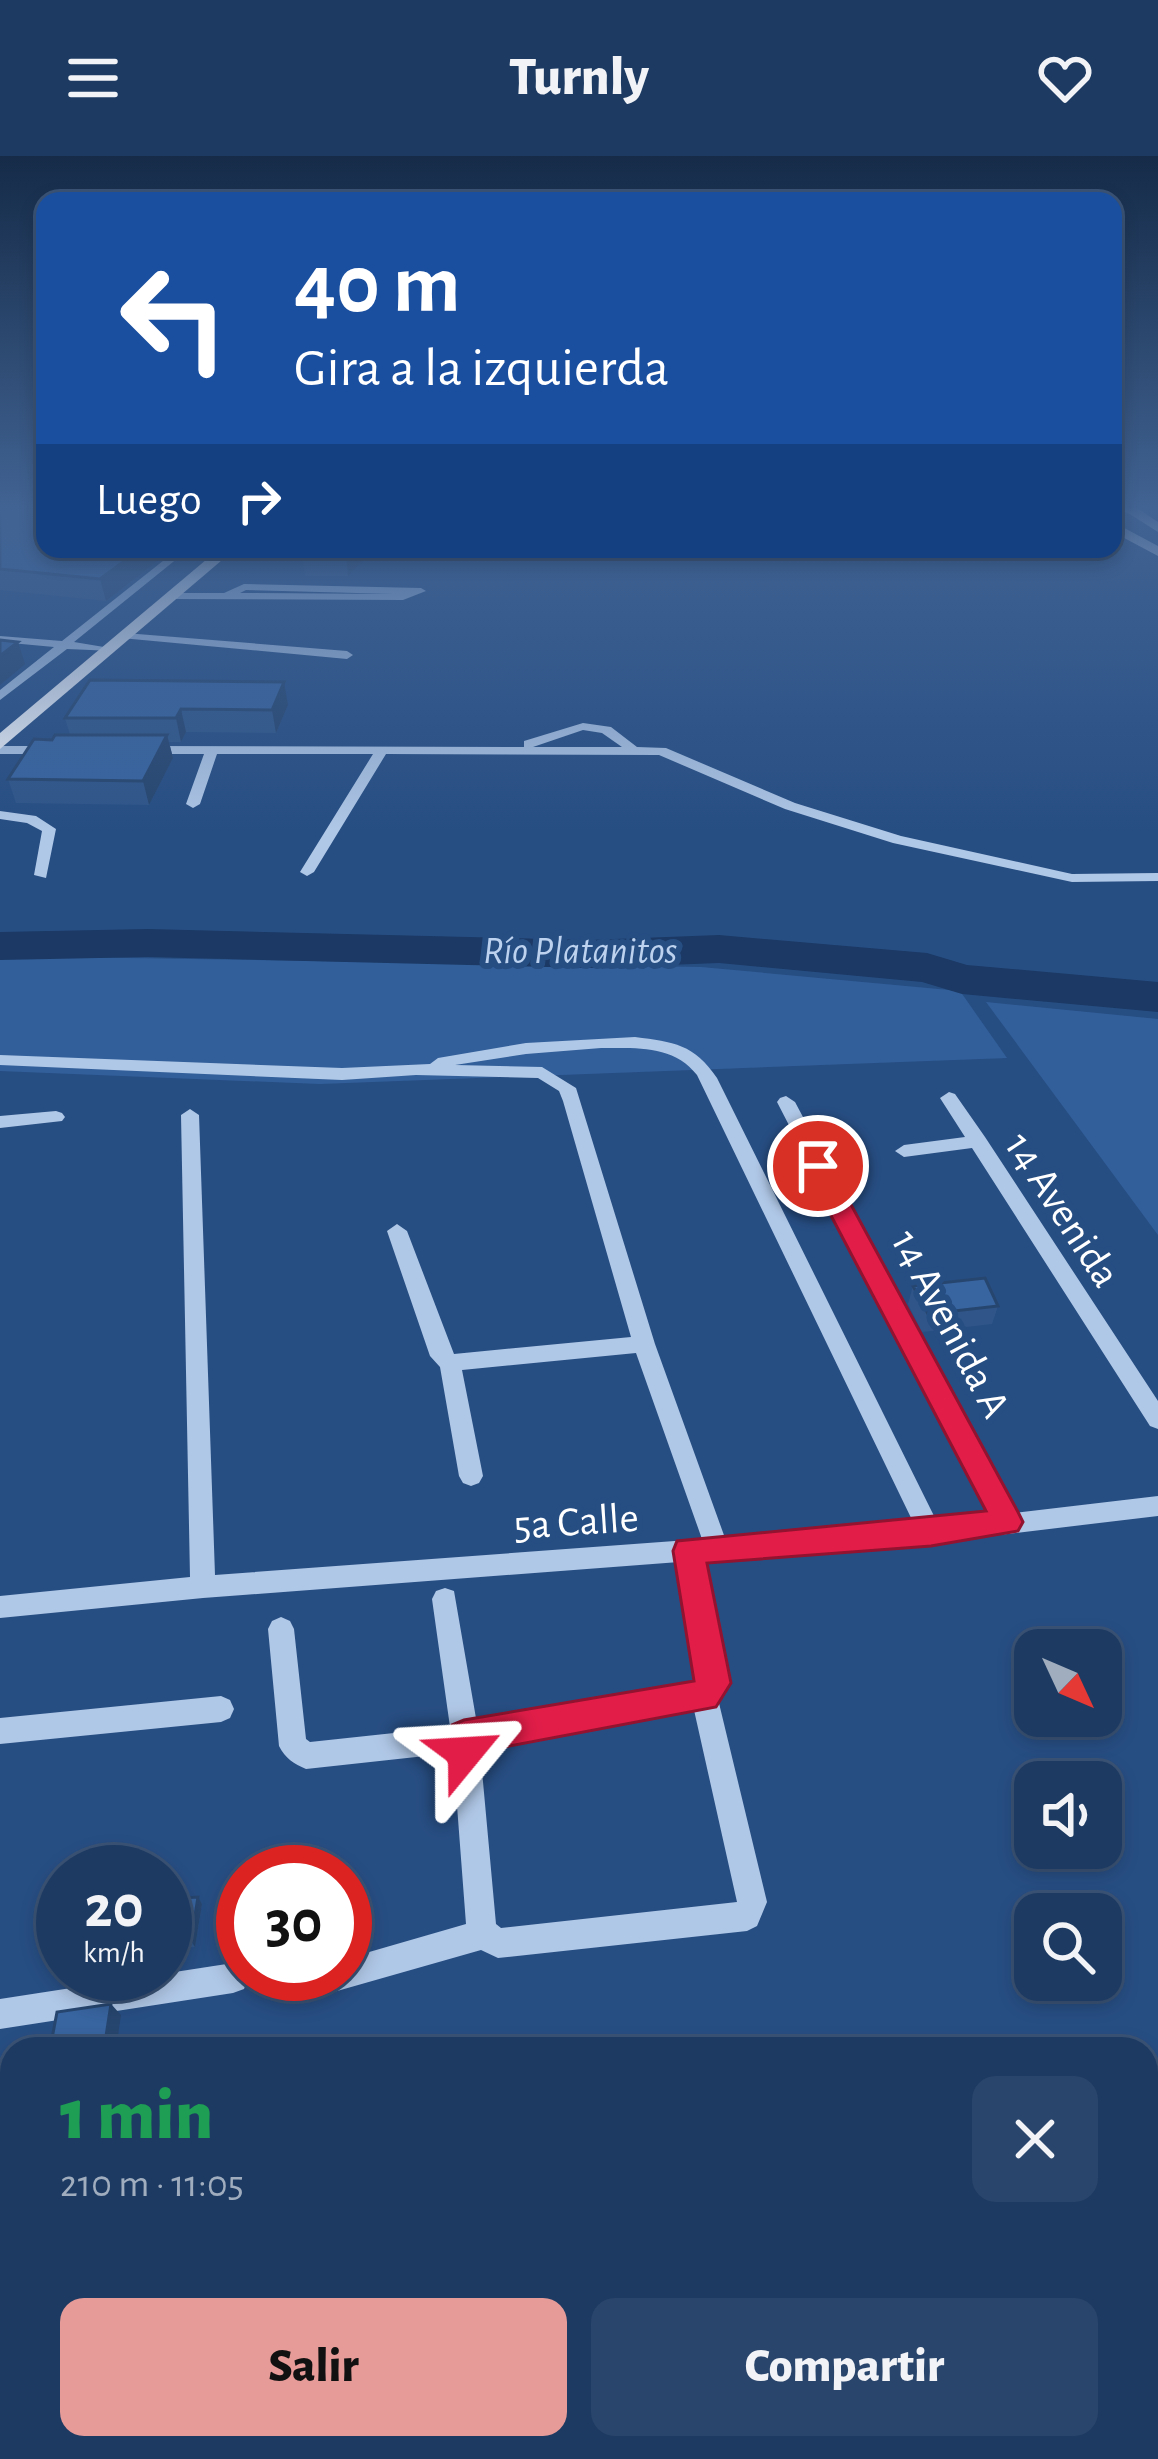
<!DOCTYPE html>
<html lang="es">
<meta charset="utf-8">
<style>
:root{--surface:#1d3a62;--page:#2a456b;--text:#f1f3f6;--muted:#a0adbe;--line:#3b5477;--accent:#e69b98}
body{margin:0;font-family:"Alegreya Sans",sans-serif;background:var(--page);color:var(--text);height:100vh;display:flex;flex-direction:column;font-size:45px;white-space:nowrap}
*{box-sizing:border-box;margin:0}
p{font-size:39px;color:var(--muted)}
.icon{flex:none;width:66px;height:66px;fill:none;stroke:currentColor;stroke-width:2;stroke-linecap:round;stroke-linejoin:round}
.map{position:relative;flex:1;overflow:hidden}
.side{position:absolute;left:0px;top:1881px;width:1158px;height:423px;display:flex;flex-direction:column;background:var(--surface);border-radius:36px 36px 0 0;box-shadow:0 6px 18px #0003,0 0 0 3px var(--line)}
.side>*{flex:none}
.hud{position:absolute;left:36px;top:36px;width:1086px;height:366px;border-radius:24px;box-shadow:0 6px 18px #0003,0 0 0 3px var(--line);background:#1a4fa0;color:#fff;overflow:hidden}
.needle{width:78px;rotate:134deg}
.buttons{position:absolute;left:1014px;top:1473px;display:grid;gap:24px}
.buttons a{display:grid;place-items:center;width:108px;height:108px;border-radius:24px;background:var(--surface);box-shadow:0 6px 18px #0003,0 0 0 3px var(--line);font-size:60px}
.speed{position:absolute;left:36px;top:1689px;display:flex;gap:24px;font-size:60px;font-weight:700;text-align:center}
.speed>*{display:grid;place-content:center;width:156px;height:156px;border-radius:50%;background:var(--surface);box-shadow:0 6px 18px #0003,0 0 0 3px var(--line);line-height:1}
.speed small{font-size:30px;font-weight:400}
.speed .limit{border:18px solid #d22;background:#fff;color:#111}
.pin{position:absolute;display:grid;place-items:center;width:102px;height:102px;color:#fff;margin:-51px;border:6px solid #fff;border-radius:50%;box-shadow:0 3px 12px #0007}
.me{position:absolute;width:132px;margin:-66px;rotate:63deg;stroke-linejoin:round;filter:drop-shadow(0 0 9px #0008)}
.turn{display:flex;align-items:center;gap:42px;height:252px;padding:0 60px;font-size:54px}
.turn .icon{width:156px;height:156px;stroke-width:2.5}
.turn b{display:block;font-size:84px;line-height:102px}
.then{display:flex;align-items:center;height:114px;padding:0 60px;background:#0003;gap:24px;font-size:45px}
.round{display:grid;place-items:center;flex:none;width:126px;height:126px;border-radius:24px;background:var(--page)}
.overview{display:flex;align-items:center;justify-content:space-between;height:204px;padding:0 60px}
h1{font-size:72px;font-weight:800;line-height:90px;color:#1e9e55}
.cta{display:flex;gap:24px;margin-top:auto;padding:24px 60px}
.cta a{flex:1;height:138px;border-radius:24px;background:var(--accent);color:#111;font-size:48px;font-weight:800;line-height:138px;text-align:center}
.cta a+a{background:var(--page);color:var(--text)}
header{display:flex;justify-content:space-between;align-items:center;height:156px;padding:0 60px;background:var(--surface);font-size:54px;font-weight:800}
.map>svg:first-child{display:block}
</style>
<header><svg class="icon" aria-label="menu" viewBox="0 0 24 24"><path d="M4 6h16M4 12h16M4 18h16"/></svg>Turnly<svg class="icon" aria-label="heart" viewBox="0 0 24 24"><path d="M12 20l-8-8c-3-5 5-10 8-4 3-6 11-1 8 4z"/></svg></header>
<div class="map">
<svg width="1158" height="2303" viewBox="0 0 1158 2303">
<rect width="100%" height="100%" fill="#274e83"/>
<g fill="#325f9a">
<polygon points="0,800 701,811 960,835 1007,902 320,928 0,915"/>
<polygon points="986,846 1158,863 1158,1079"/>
</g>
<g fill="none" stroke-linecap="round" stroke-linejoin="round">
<polygon fill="#1b3964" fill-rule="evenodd" points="148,773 589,784 719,779 927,797 967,809 1158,826 1158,856 962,838 922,826 719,807 589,812 148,801 0,804 0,776"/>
<g fill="#b0c8e7" fill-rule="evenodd">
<polygon points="178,393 189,393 74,486 116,493 114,495 67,493 0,544 0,534 54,491 0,486 0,480 62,485"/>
<polygon points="225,393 388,393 393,396 388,399 221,398"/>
<path d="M244,428L421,432L426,435L403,444L174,443L169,440L174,437H224ZM246,434L394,438L240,437Z"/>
<polygon points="125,477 347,495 353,499 347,503 121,482 121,478"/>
<path d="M583,567L611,571L637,591L666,592L795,647L901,680L1072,718L1158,717V725L1072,726L893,687L785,653L659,599L386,598L314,716L307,720L300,716L373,598H217L200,648L193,652L186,648L204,598H145L138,594L145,590L524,591V585ZM583,574L602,577L622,591H533Z"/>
<polygon points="0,590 53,590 60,594 53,598 0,598"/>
<polygon points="0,655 36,660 56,673 46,722 34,719 42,675 27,667 0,663"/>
<path d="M635,881C674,886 694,888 717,922L937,1366L991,1360L777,946L780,942L786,940L795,946L1014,1357L1158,1340V1360L931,1387L703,1404L727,1527L718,1543L767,1746L757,1770L747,1775L498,1802L481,1794L302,1845L291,1841L287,1830L291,1819L345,1818V1803L466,1768L453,1597L306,1613C294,1608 285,1602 279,1590L268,1473L272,1465L281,1461L290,1465L294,1473L306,1583L310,1586L450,1571L432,1443L436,1435L445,1432L454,1435L477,1568L484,1567L696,1529L700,1524L679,1406L203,1442L0,1462V1440L190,1421L181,959L190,953L199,959L215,1419L702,1383L636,1197L462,1214L483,1320L479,1327L471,1330L463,1327L459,1320L440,1211L430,1200L387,1075L397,1068L407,1075L454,1198L631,1181L563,945L559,935L538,922L416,919L342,924L0,909V899L342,912L430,908L438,902L526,887ZM601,892C637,892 674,889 697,919L914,1368L725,1382L655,1188L576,932L542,911L455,909L526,898ZM694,1554L737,1746L501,1772L496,1768L480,1593Z"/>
<polygon points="949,936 955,938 985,981 1158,1245 1158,1273 1150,1270 972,992 904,1001 895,995 904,989 965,981 940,942"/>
<polygon points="56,955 62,957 65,961 62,965 0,972 0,960"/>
<polygon points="221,1540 230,1544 234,1553 230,1562 221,1566 0,1588 0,1562"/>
<polygon points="233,1807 243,1811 243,1818 248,1822 244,1833 233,1837 0,1873 0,1843"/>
<polygon points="12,2233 12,2269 0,2270 0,2234"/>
<rect x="158" y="2292" width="38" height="11"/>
<polygon points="537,2292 575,2292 577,2303 539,2303"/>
<polygon points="933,2292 971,2292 974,2303 936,2303"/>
</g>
<g fill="#f2f6fd" fill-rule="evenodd">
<polygon points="1120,352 1137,352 1158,366 1158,376"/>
<polygon points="1113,366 1158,390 1158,400 1113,376"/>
<polygon points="219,393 235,393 0,593 0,577"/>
</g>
</g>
<g fill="#305689">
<polygon points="0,352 45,393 173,393 106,445 0,434"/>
<polygon points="363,393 364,403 348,420 305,420 302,399"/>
<polygon points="90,524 288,549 276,577 186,576 181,586 169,586 173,602 149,649 16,647 8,623 70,579 65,562"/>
<polygon points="913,1130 998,1150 992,1168 922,1176 908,1148"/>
<polygon points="198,1741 202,1748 195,1791 165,1793 165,1743"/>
</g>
<g fill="#27466f">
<polygon points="141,393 173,393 106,445 100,423"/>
<polygon points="352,393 363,393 364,403 348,420 346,399"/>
<polygon points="18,486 25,508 0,529 0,500"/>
<polygon points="284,526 288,549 276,577 272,554"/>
<polygon points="181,553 186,576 181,586 176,562"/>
<polygon points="167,579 173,602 149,649 143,625"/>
<polygon points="198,1741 202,1748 195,1791 191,1785"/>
<polygon points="111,1848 121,1859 116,1893 104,1893"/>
</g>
<g fill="#38649f" stroke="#27466f" stroke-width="3">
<polygon points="0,352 45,352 45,393 141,393 100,423 0,413"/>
<polygon points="304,393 352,393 346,399 302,399"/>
<polygon points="0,484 18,486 0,500"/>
<polygon points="90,524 284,526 272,554 181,553 176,562 65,562"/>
<polygon points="55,579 167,579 143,625 8,623 34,583 52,584"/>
<polygon points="985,1122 998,1150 928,1158 913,1130"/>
<polygon points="198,1741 191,1785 165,1786 165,1743"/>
<polygon points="111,1848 104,1893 50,1893 57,1856"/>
</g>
<linearGradient id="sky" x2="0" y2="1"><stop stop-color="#152b48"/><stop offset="0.52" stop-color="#416393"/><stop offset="1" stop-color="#416393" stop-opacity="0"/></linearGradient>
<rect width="1158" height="675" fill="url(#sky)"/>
<polygon fill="#e11d48" stroke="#92132f" stroke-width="3" points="818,1002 830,1010 1018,1356 1023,1366 1018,1375 931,1390 707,1407 731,1527 716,1551 483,1595 478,1609 465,1614 452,1609 447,1581 452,1569 464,1564 694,1525 673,1395 677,1385 986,1355 805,1010"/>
<g text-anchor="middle" stroke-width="12" stroke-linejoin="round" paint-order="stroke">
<g font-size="39" font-style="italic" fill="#bcd2ee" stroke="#274e83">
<text x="580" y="807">Río Platanitos</text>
</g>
<g font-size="42" fill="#fff" stroke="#274e83">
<text transform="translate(1064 1053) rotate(57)" y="15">14 Avenida</text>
<text transform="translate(952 1167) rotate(62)" y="15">14 Avenida A</text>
<text transform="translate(576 1364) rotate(-4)" y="15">5a Calle</text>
</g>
</g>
</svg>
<div class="buttons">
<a><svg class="needle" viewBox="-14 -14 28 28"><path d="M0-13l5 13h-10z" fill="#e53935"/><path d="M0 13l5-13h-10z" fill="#a0adbe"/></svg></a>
<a><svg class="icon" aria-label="sound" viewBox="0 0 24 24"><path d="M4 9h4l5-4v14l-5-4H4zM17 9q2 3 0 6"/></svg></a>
<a><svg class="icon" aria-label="search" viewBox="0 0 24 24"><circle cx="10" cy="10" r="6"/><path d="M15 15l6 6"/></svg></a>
</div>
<div class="speed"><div>20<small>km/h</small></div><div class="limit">30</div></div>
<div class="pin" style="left:818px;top:1010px;background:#d93025"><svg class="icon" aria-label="arrive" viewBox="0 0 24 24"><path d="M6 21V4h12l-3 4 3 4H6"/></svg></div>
<svg class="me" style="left:465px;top:1597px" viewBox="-20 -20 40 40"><path d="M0-17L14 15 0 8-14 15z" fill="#e11d48" stroke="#fff" stroke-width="4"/></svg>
<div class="hud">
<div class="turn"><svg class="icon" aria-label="left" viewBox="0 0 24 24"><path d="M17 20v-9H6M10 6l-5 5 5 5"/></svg><div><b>40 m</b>Gira a la izquierda</div></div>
<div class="then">Luego<svg class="icon" aria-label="right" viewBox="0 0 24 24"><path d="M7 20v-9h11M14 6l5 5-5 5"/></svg></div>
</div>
<section class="side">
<div class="overview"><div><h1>1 min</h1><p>210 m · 11:05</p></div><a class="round"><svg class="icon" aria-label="close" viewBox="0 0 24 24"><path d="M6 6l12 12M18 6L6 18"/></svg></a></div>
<div class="cta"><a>Salir</a><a>Compartir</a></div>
</section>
</div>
